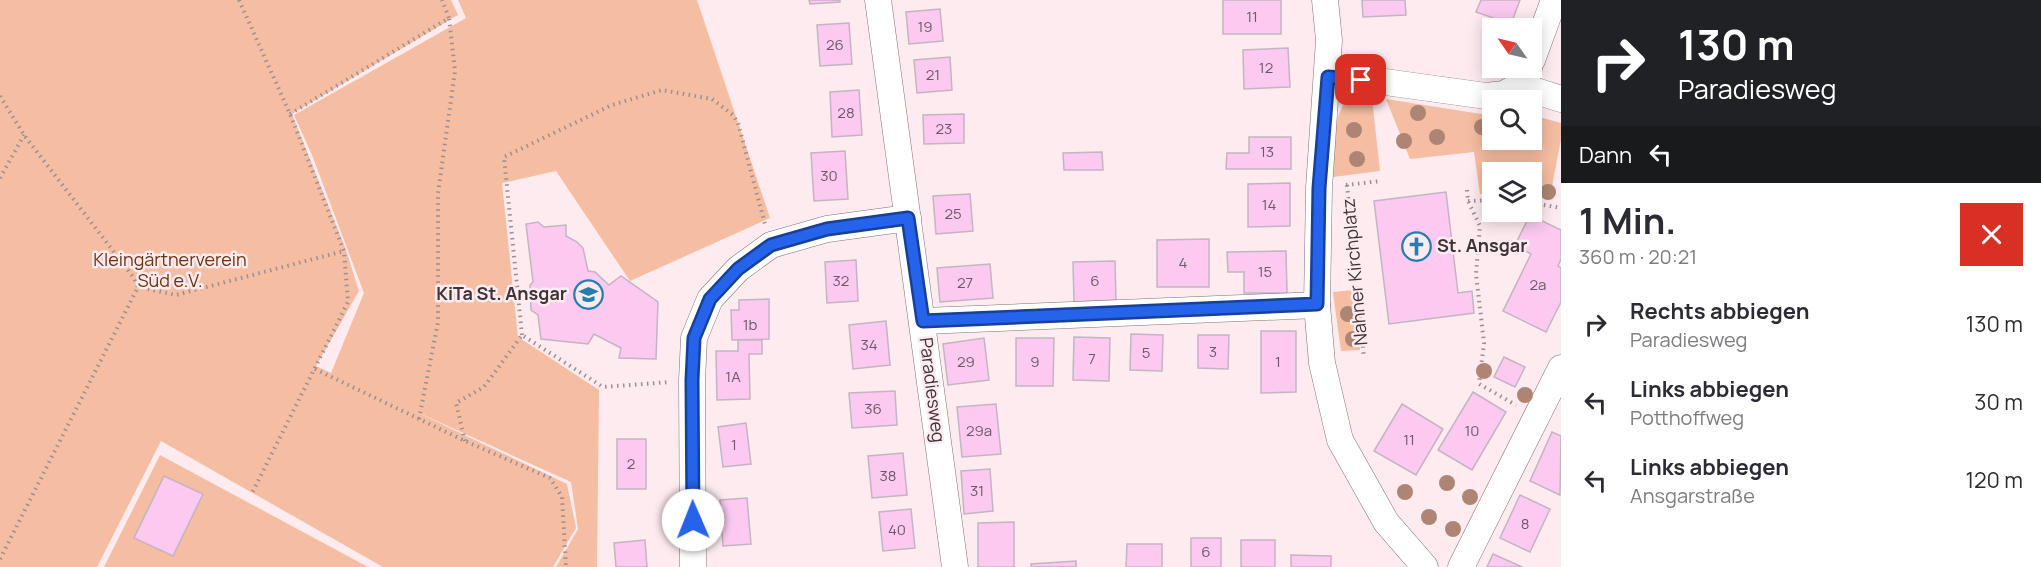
<!DOCTYPE html>
<html lang="de">
<meta charset="utf-8">
<style>
:root{--surface:#fff;--page:#f7f7f7;--text:#2b2b33;--muted:#7c7c81}
body{margin:0;font-family:Manrope,sans-serif;background:var(--page);color:var(--text);height:100vh;display:flex;flex-direction:column;font-size:22px;white-space:nowrap}
*{box-sizing:border-box;margin:0}
p{font-size:20px;color:var(--muted)}
.icon{flex:none;width:33px;height:33px;fill:none;stroke:currentColor;stroke-width:2;stroke-linecap:round;stroke-linejoin:round}
.map{position:relative;flex:1;overflow:hidden}
.drawer{display:flex;flex-direction:column;background:var(--surface);width:480px}
.drawer>*{flex:none}
.top-card{background:#202124;color:#fff;overflow:hidden}
.needle{width:39px;rotate:304deg}
.buttons{position:absolute;left:1482px;top:18px;display:grid;gap:12px}
.buttons a{display:grid;place-items:center;width:60px;height:60px;border-radius:0px;background:var(--surface);box-shadow:0 3px 15px #0003;font-size:30px}
.pin{position:absolute;display:grid;place-items:center;width:51px;height:51px;color:#fff;margin:-26px;border-radius:12px;box-shadow:0 3px 9px #0006}
.me{position:absolute;width:66px;margin:-33px;rotate:359deg;stroke-linejoin:round;filter:drop-shadow(0 0 4px #0008)}
.turn{display:flex;align-items:center;gap:21px;height:126px;padding:0 18px;font-size:27px}
.turn .icon{width:78px;height:78px;stroke-width:2.5}
.turn b{display:block;font-size:42px;line-height:51px}
.then{display:flex;align-items:center;height:57px;padding:0 18px;background:#0003;gap:12px;font-size:22px}
.round{display:grid;place-items:center;flex:none;width:63px;height:63px;border-radius:0px;background:var(--page)}
.head{display:flex;align-items:center;justify-content:space-between;height:102px;padding:0 18px}
h1{font-size:36px;font-weight:700;line-height:45px}
ul{padding:0;list-style:none}
li{display:flex;align-items:center;gap:18px;height:78px;padding:0 18px}
li div{flex:1}
li b{display:block;font-size:22px}
li em{font-style:normal}
main{display:flex;flex:1;min-height:0}
.map>svg:first-child{display:block}
</style>
<main>
<div class="map">
<svg width="1561" height="567" viewBox="0 0 1561 567">
<rect width="100%" height="100%" fill="#fdebf0"/>
<g fill="#f5bda1">
<polygon points="0,0 451,0 458,15 292,114 346,250 359,291 316,366 331,373 364,293 312,155 294,115 466,18 458,0 697,0 770,218 630,281 556,171 502,183 518,337 599,390 597,567 556,567 578,529 571,482 408,408 567,484 576,528 553,567 383,567 161,441 97,567 0,567"/>
<path d="M1371,89L1380,171L1333,177C1334,158 1332,116 1346,102C1352,95 1362,92 1371,89Z"/>
<polygon points="1386,99 1481,114 1492,112 1492,140 1532,140 1532,115 1561,123 1561,139 1550,197 1532,196 1532,172 1492,172 1492,194 1480,194 1474,152 1410,159"/>
<polygon points="1353,290 1360,350 1341,351 1333,292"/>
<polygon points="160,455 368,567 104,567"/>
</g>
<g fill="#fcc9f1" stroke="#c5b4c1" stroke-width="1.5">
<polygon points="809,0 840,0 840,2 810,4"/>
<rect x="1223" y="0" width="58" height="34"/>
<polygon points="1362,0 1405,0 1406,15 1363,17"/>
<polygon points="1481,0 1520,0 1511,24 1476,12"/>
<polygon points="940,9 943,41 909,44 906,12"/>
<polygon points="849,23 852,64 820,66 817,25"/>
<polygon points="1288,48 1290,87 1244,89 1243,50"/>
<polygon points="950,57 952,90 917,93 914,60"/>
<polygon points="859,90 862,135 832,137 830,92"/>
<polygon points="964,114 964,143 924,144 923,115"/>
<polygon points="1249,137 1291,137 1291,169 1226,169 1227,153 1249,153"/>
<polygon points="845,151 848,199 814,201 811,153"/>
<polygon points="1102,152 1103,170 1064,170 1063,153"/>
<polygon points="1290,183 1290,226 1248,227 1248,184"/>
<polygon points="1446,192 1458,293 1472,291 1474,313 1389,324 1374,201"/>
<polygon points="970,194 973,231 936,234 933,196"/>
<polygon points="1530,215 1561,230 1561,259 1558,266 1561,268 1561,302 1546,332 1503,311 1531,254 1515,245"/>
<polygon points="538,222 544,227 566,225 566,236 577,242 583,248 588,271 595,272 609,285 621,276 658,302 656,359 619,358 621,348 594,334 588,344 541,339 538,315 531,310 530,285 533,282 526,224"/>
<polygon points="1209,239 1209,287 1157,287 1157,240"/>
<polygon points="1286,251 1287,293 1244,293 1244,272 1228,272 1227,252"/>
<polygon points="856,260 858,301 827,303 825,262"/>
<polygon points="1115,261 1116,300 1074,302 1073,262"/>
<polygon points="990,264 993,298 940,302 937,268"/>
<polygon points="769,299 769,339 732,340 731,310 739,310 739,300"/>
<polygon points="886,321 890,365 853,369 849,325"/>
<polygon points="1261,331 1296,331 1296,392 1261,393"/>
<polygon points="1131,334 1163,335 1162,371 1130,370"/>
<polygon points="1198,335 1229,335 1228,369 1198,368"/>
<polygon points="1074,337 1110,338 1109,381 1073,380"/>
<polygon points="984,338 989,380 948,385 943,344"/>
<polygon points="1016,338 1054,338 1053,386 1016,386"/>
<polygon points="738,340 762,340 762,354 749,354 750,399 717,400 716,351 738,351"/>
<polygon points="1504,357 1525,367 1515,387 1494,377"/>
<polygon points="895,391 897,425 852,428 849,393"/>
<polygon points="1473,392 1506,412 1472,470 1438,450"/>
<polygon points="996,404 1001,454 962,457 957,407"/>
<polygon points="1402,404 1443,429 1416,475 1374,451"/>
<polygon points="746,423 751,464 723,467 718,427"/>
<polygon points="1552,432 1561,436 1560,495 1530,481"/>
<rect x="617" y="439" width="29" height="50"/>
<polygon points="903,453 907,495 872,498 868,456"/>
<polygon points="990,469 993,511 964,514 961,471"/>
<polygon points="164,476 203,494 173,556 134,538"/>
<polygon points="1520,495 1550,509 1530,552 1500,538"/>
<polygon points="747,498 751,544 723,546 720,500"/>
<polygon points="911,509 915,548 883,551 879,512"/>
<polygon points="1014,522 1014,567 978,567 978,523"/>
<rect x="1191" y="538" width="30" height="29"/>
<polygon points="645,540 647,567 616,567 614,543"/>
<rect x="1241" y="540" width="34" height="27"/>
<polygon points="1127,544 1162,544 1162,567 1126,567"/>
<polygon points="1493,554 1522,567 1487,567"/>
<polygon points="1291,555 1331,556 1331,567 1291,567"/>
<polygon points="1076,561 1076,567 1031,567 1031,564"/>
</g>
<g fill="none" stroke-linecap="round" stroke-linejoin="round">
<defs>
<g id="street">
<polyline points="878,0 955,567"/>
<polyline points="1325,0 1329,40 1319,188 1317,305 1322,363 1340,440 1386,522 1425,567"/>
<polyline points="1532,60 1554,0"/>
<polyline points="1328,77 1378,81 1486,96 1504,94 1523,83 1529,68"/>
<polyline points="1523,83 1536,91 1561,99"/>
<polyline points="923,321 1317,305"/>
<polyline points="693,567 692,380 694,338 710,299 738,269 771,245 827,229 908,218"/>
<polyline points="1461,567 1561,368"/>
</g>
</defs>
<use href="#street" stroke="#836f75" stroke-width="27"/>
<g stroke="#9c8f93" stroke-width="4" stroke-dasharray="1.5 4.5" stroke-linecap="butt">
<polyline points="239,0 290,114 344,251 348,302 252,493"/>
<polyline points="0,96 24,135 134,278 138,287 176,295 344,251"/>
<polyline points="290,114 449,18 442,0"/>
<polyline points="0,178 24,135"/>
<polyline points="1346,185 1381,181"/>
<polyline points="1347,185 1364,358"/>
<polyline points="1467,190 1468,201 1480,226 1476,274 1484,343 1479,384 1516,405"/>
<polyline points="1468,201 1492,200"/>
<polyline points="1532,203 1561,208"/>
<polyline points="522,335 504,157 612,105 662,90 712,99 733,115 738,123 765,224"/>
<polyline points="315,369 465,441 550,478 562,497 566,567"/>
<polyline points="419,419 438,322 438,193 455,71 449,18"/>
<polyline points="465,441 456,403 484,387 522,335 603,387 670,382"/>
<polyline points="0,559 138,287"/>
</g>
<use href="#street" stroke="#fff" stroke-width="26"/>
</g>
<g fill="#ae8574">
<circle cx="1418" cy="113" r="8"/>
<circle cx="1482" cy="127" r="8"/>
<circle cx="1354" cy="130" r="8"/>
<circle cx="1437" cy="137" r="8"/>
<circle cx="1404" cy="141" r="8"/>
<circle cx="1357" cy="159" r="8"/>
<circle cx="1548" cy="192" r="8"/>
<circle cx="1348" cy="314" r="8"/>
<circle cx="1353" cy="339" r="8"/>
<circle cx="1484" cy="371" r="8"/>
<circle cx="1525" cy="395" r="8"/>
<circle cx="1447" cy="483" r="8"/>
<circle cx="1405" cy="492" r="8"/>
<circle cx="1470" cy="497" r="8"/>
<circle cx="1429" cy="517" r="8"/>
<circle cx="1453" cy="529" r="8"/>
</g>
<g fill="none" stroke-linecap="round" stroke-linejoin="round">
<defs>
<polyline id="route" points="693,520 692,380 694,338 710,299 738,269 771,245 827,229 908,218 923,321 1317,304 1319,188 1328,77 1361,80"/>
</defs>
<use href="#route" stroke="#184099" stroke-width="15"/>
<use href="#route" stroke="#2563eb" stroke-width="10"/>
</g>
<defs>
<symbol id="church-ring" viewBox="-11 -11 22 22"><circle r="9.5" fill="#fdebf0" stroke="#267ead" stroke-width="1.5"/><path d="M-1.2-6h2.4v3.5h3.3v2.4h-3.3V6h-2.4V-.1h-3.3v-2.4h3.3Z" fill="#267ead"/></symbol>
<symbol id="school-ring" viewBox="-11 -11 22 22"><circle r="9.5" fill="#fdebf0" stroke="#267ead" stroke-width="1.5"/><path d="M0-5L7-2L0 1L-7-2ZM-4 1L0 2.5L4 1V4Q0 6-4 4Z" fill="#267ead"/></symbol>
</defs>
<g fill-rule="evenodd">
<use href="#church-ring" x="1400" y="230" width="33" height="33"/>
<use href="#school-ring" x="572" y="278" width="33" height="33"/>
</g>
<g text-anchor="middle" stroke-width="5" stroke-linejoin="round" paint-order="stroke">
<g font-size="15" fill="#6d5966">
<text x="1252" y="22">11</text>
<text x="925" y="32">19</text>
<text x="835" y="50">26</text>
<text x="1266" y="73">12</text>
<text x="933" y="80">21</text>
<text x="846" y="118">28</text>
<text x="944" y="134">23</text>
<text x="1267" y="157">13</text>
<text x="829" y="181">30</text>
<text x="1269" y="210">14</text>
<text x="953" y="219">25</text>
<text x="1183" y="268">4</text>
<text x="1265" y="277">15</text>
<text x="841" y="286">32</text>
<text x="1095" y="286">6</text>
<text x="965" y="288">27</text>
<text x="1538" y="290">2a</text>
<text x="750" y="330">1b</text>
<text x="869" y="350">34</text>
<text x="1213" y="357">3</text>
<text x="1146" y="358">5</text>
<text x="1092" y="364">7</text>
<text x="966" y="367">29</text>
<text x="1035" y="367">9</text>
<text x="1278" y="367">1</text>
<text x="733" y="382">1A</text>
<text x="873" y="414">36</text>
<text x="979" y="436">29a</text>
<text x="1472" y="436">10</text>
<text x="1409" y="445">11</text>
<text x="734" y="450">1</text>
<text x="631" y="469">2</text>
<text x="888" y="481">38</text>
<text x="977" y="496">31</text>
<text x="1525" y="529">8</text>
<text x="897" y="535">40</text>
<text x="1206" y="557">6</text>
</g>
<g font-size="18" font-weight="bold" fill="#3d3437" stroke="#fdebf0" text-anchor="start">
<text x="1437" y="252">St. Ansgar</text>
<text x="567" y="300" text-anchor="end">KiTa St. Ansgar</text>
</g>
<g font-size="18" fill="#6d320e" stroke="#fdebf0">
<text x="170" y="266">Kleingärtnerverein<tspan x="170" dy="21">Süd e.V.</tspan></text>
</g>
<g font-size="18" fill="#3d3437" stroke="#fdebf0">
<text transform="translate(1355 272) rotate(-95)" y="6">Nahner Kirchplatz</text>
<text transform="translate(932 390) rotate(83)" y="6">Paradiesweg</text>
</g>
</g>
</svg>
<div class="buttons">
<a><svg class="needle" viewBox="-14 -14 28 28"><path d="M0-13l5 13h-10z" fill="#e53935"/><path d="M0 13l5-13h-10z" fill="#7c7c81"/></svg></a>
<a><svg class="icon" aria-label="search" viewBox="0 0 24 24"><circle cx="10" cy="10" r="6"/><path d="M15 15l6 6"/></svg></a>
<a><svg class="icon" aria-label="layers" viewBox="0 0 24 24"><path d="M12 4l9 5-9 5-9-5zM3 14l9 5 9-5"/></svg></a>
</div>
<div class="pin" style="left:1361px;top:80px;background:#d93025"><svg class="icon" aria-label="arrive" viewBox="0 0 24 24"><path d="M6 21V4h12l-3 4 3 4H6"/></svg></div>
<svg class="me" style="left:693px;top:520px" viewBox="-20 -20 40 40"><circle r="19" fill="#fff"/><path d="M0-13L10 11 0 6-10 11z" fill="#2563eb"/></svg>
</div>
<section class="drawer">
<div class="top-card">
<div class="turn"><svg class="icon" aria-label="right" viewBox="0 0 24 24"><path d="M7 20v-9h11M14 6l5 5-5 5"/></svg><div><b>130 m</b>Paradiesweg</div></div>
<div class="then">Dann<svg class="icon" aria-label="left" viewBox="0 0 24 24"><path d="M17 20v-9H6M10 6l-5 5 5 5"/></svg></div>
</div>
<div class="head"><div><h1>1 Min.</h1><p>360 m · 20:21</p></div><a class="round" style="background:#d93025;color:#fff"><svg class="icon" aria-label="close" viewBox="0 0 24 24"><path d="M6 6l12 12M18 6L6 18"/></svg></a></div>
<ul>
<li><svg class="icon" aria-label="right" viewBox="0 0 24 24"><path d="M7 20v-9h11M14 6l5 5-5 5"/></svg><div><b>Rechts abbiegen</b><p>Paradiesweg</p></div><em>130 m</em></li>
<li><svg class="icon" aria-label="left" viewBox="0 0 24 24"><path d="M17 20v-9H6M10 6l-5 5 5 5"/></svg><div><b>Links abbiegen</b><p>Potthoffweg</p></div><em>30 m</em></li>
<li><svg class="icon" aria-label="left" viewBox="0 0 24 24"><path d="M17 20v-9H6M10 6l-5 5 5 5"/></svg><div><b>Links abbiegen</b><p>Ansgarstraße</p></div><em>120 m</em></li>
</ul>
</section>
</main>
